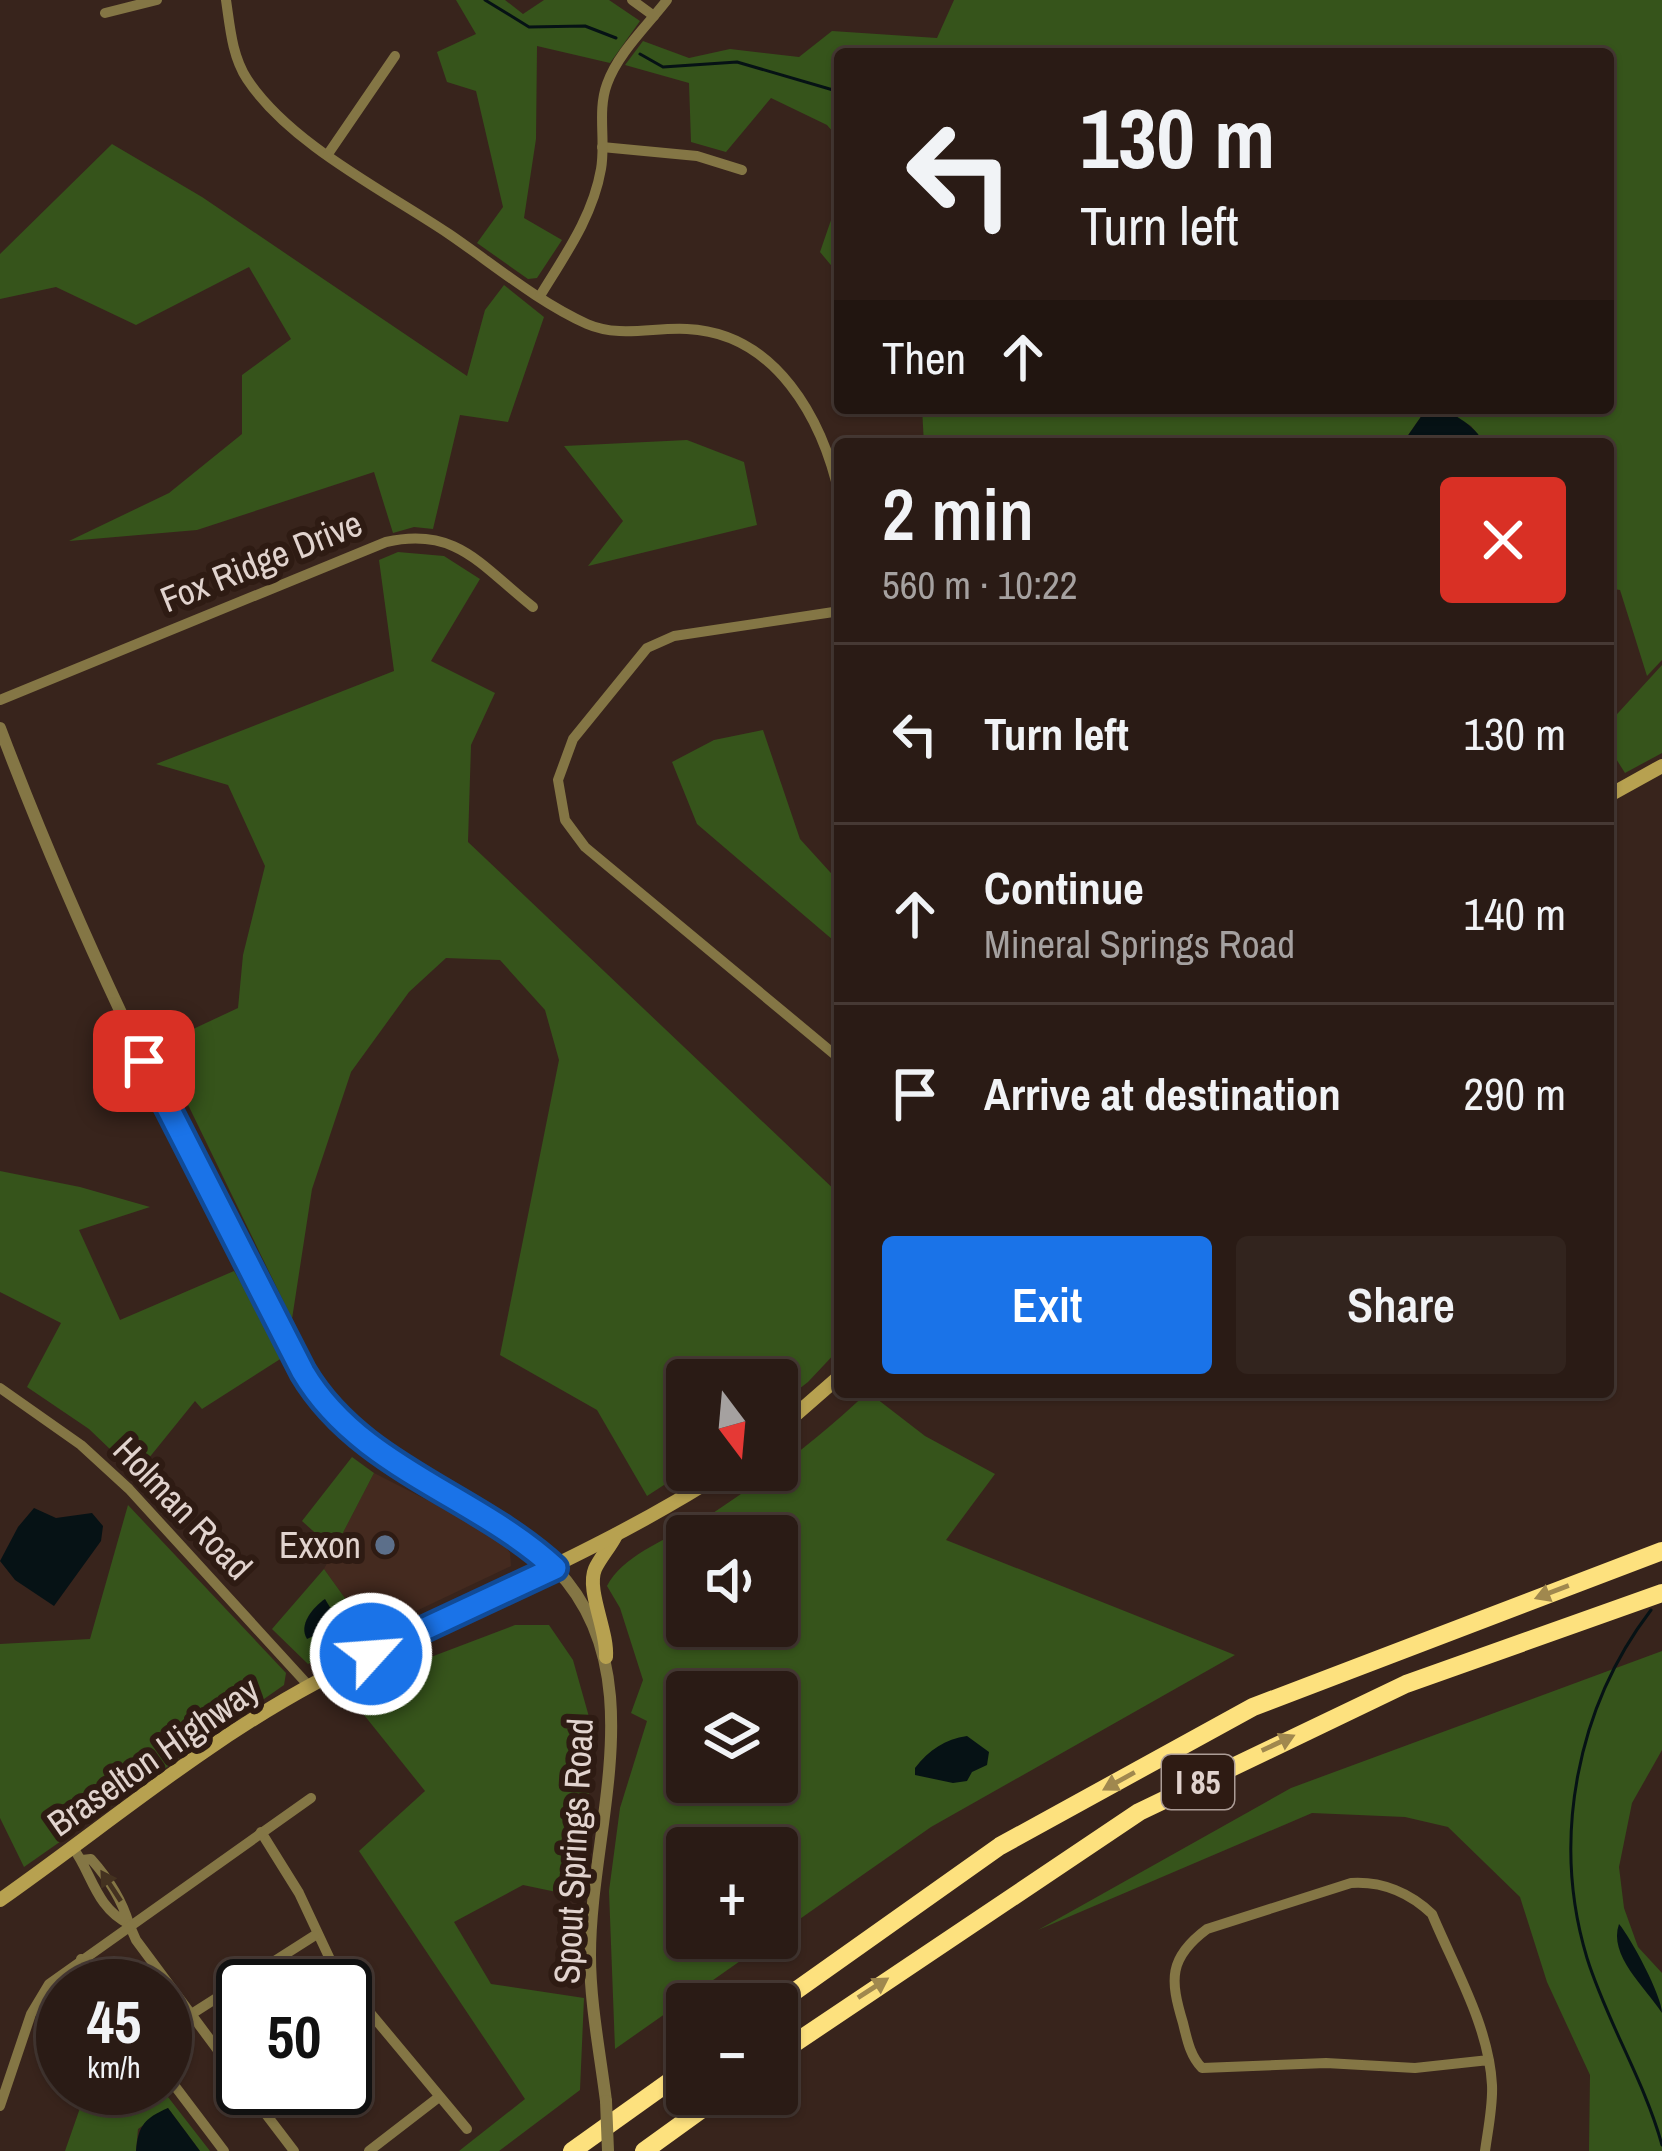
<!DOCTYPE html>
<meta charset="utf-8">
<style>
:root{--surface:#2a1b15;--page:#32241e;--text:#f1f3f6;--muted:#a5a1a0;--line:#463934;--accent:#1a73e8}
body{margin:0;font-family:"Archivo Narrow",sans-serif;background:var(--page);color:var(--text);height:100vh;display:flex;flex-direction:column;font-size:45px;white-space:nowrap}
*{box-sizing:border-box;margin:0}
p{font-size:39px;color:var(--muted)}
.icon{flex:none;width:66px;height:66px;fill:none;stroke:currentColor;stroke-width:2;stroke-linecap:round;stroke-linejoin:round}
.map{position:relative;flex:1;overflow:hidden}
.drawer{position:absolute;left:834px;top:438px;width:780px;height:960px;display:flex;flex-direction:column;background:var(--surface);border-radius:12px;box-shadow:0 3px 9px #0004,0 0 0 3px var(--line)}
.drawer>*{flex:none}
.guide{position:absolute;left:834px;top:48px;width:780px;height:366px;border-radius:12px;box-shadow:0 3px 9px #0004,0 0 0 3px var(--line);background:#2a1b15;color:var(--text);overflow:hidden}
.needle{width:78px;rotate:164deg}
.tools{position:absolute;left:666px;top:1359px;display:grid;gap:24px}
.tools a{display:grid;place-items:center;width:132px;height:132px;border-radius:12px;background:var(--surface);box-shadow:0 3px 9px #0004,0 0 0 3px var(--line);font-size:60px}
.speed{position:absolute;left:36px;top:1959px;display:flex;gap:24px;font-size:60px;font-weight:700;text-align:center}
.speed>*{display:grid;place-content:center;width:156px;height:156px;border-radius:50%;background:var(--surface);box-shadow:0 3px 9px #0004,0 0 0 3px var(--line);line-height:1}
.speed small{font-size:30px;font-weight:400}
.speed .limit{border:6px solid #111;border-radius:18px;background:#fff;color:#111}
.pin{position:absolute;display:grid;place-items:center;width:102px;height:102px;color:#fff;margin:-51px;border-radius:24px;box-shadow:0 6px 18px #0006}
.me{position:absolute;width:132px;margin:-66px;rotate:64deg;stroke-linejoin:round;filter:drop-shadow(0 0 9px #0008)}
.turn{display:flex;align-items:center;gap:42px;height:252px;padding:0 48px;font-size:54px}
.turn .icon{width:156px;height:156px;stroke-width:2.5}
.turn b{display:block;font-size:84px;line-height:102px}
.then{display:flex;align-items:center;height:114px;padding:0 48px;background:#0003;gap:24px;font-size:45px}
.round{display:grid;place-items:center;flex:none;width:126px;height:126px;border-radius:12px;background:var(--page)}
.headline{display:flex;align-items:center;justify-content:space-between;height:204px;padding:0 48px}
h1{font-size:72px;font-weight:600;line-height:90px}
.action{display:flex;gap:24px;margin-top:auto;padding:24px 48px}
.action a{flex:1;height:138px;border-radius:12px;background:var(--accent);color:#fff;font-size:48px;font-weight:600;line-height:138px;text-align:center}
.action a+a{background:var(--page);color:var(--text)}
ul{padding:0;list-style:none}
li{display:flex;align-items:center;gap:36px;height:180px;padding:0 48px;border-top:3px solid var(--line)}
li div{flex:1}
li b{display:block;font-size:45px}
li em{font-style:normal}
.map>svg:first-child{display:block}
</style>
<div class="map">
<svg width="1662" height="2151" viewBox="0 0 1662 2151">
<rect width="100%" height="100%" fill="#38241c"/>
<polygon fill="#442a1f" points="374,1473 500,1537 510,1553 511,1566 370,1633 324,1569"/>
<g fill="#36541b" fill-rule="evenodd">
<polygon points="456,0 505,0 523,14 544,0 609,0 640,21 610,63 537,46 536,139 524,218 562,240 537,278 528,279 477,243 503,207 476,91 447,82 437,52 476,34"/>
<polygon points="954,0 1662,0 1662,660 1647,676 1620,590 1608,588 1608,444 1485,444 1471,426 1439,408 1608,408 1608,54 840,54 840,140 827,125 771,98 726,152 691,142 689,83 625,65 643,41 689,58 730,49 799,57 832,31 937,38"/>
<polygon points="112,144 202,197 467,376 485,310 504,285 544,317 508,422 460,415 433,529 414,527 393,533 374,472 197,530 69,541 169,493 242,434 242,375 291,339 249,267 136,325 56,287 0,299 0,254"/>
<polygon points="840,194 840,276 820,252"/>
<polygon points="922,408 1427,408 1402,444 924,444"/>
<polygon points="687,440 744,462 757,525 588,566 623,521 564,446"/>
<polygon points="398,552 444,556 480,579 431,661 495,693 471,745 468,842 840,1195 840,1348 808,1382 777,1406 777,1380 687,1380 687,1470 647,1496 597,1410 500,1355 559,1060 545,1010 500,960 446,958 409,992 351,1072 312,1189 292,1319 159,1045 238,1008 243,955 265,866 228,785 156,764 394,671 379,560"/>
<polygon points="1662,665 1662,753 1625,773 1608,746 1608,724"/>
<polygon points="763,730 800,839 840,883 840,946 697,824 672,762 714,740"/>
<polygon points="0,1171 80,1187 150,1207 79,1230 120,1320 234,1271 285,1356 202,1409 195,1401 136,1474 89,1429 27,1387 61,1323 0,1292"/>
<path d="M868,1392L925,1436L995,1474L946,1540L1235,1655L931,1827L777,1935V1848H687V1938H773L615,2049L609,1891L620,1808L647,1721L631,1713L643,1680L620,1608L607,1586C625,1551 680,1535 713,1513C768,1477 819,1438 868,1392ZM687,1536H777V1626H687ZM687,1692H777V1782H687Z"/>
<polygon points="352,1457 374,1473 334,1550 302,1521"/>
<polygon points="128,1505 286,1673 284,1685 24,1867 0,1818 0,1644 90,1639"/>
<polygon points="324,1569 370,1633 308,1664 272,1629"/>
<polygon points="515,1625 549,1625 573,1660 591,1724 585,1898 523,1885 454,1922 491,1984 584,1998 580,2090 499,2151 459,2151 525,2099 359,1851 425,1791 344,1690"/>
<polygon points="1662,1651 1662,1750 1632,1803 1619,1867 1624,1908 1638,1947 1662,1973 1662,2151 1589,2151 1590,2075 1547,1982 1520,1897 1448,1827 1405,1817 1312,1813 1038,1930 1291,1788"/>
<polygon points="87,2088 161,2088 210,2151 200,2151 168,2108 138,2129 136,2151 65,2151"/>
</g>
<g fill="#061215">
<path d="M1427,408C1450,408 1474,425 1485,444H1402Z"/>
<polygon points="34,1508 56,1518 92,1513 103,1526 101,1541 54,1606 15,1580 0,1561 18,1527"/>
<path d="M325,1599L340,1624L307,1639C298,1625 313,1607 325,1599Z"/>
<path d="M967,1736L989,1752L987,1765L972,1772L967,1781L953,1783L915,1775V1768C929,1750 945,1739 967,1736Z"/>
<path d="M1619,1924C1631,1938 1662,1996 1662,2013C1645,1987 1608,1955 1619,1924Z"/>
<path d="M168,2108L200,2151H136C138,2125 145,2118 168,2108Z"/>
</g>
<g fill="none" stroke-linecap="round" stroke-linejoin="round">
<g stroke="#061215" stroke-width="3">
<polyline points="485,0 529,27 585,26 616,38"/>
<polyline points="640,54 663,67 737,62 840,92"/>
<path d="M1651,1610C1577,1707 1551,1839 1587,1958C1607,2022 1644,2080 1662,2145"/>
</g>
<g stroke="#847645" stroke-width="10">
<path d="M226,0C230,27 232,56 247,79C290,144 385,191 449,234C493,264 538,302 587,324C619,338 654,327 687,329C776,333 823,419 840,498"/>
<polyline points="632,0 654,16"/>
<polyline points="105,13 157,0"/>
<polyline points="602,147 697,156 742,170"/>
<polyline points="328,154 395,56"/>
<path d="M540,296C565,255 593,216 601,169C606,141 597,111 607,84C618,53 647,26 667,0"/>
<polyline points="840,611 674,636 647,648 573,739 558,780 565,820 585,847 840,1059"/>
<path d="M0,700L386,542C457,526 481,566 533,607"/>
<polyline points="0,1388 81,1445 129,1489 309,1686"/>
<polyline points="261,1832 299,1893 336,1972 467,2129"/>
<path d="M73,1848C92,1873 95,1907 129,1924C122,1900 108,1878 91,1859L82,1860"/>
<polyline points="129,1924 136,1940 243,2084"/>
<polyline points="81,1959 101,1986"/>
<polyline points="190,2015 317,1934"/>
<polyline points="345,2032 369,2013"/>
<polyline points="165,2073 224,2151"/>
<polyline points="246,2088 294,2151"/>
<polyline points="255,2100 272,2088"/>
<polyline points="0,2106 31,2014 49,1984 311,1798"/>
<polyline points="369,2151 439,2097"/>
<path d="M1485,2151C1488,2129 1493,2106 1492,2085C1489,2026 1454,1967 1432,1914C1410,1893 1382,1881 1351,1883L1207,1929C1168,1958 1170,1980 1183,2023C1187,2039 1190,2056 1202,2068L1326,2063L1415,2068L1489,2060"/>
</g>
<path stroke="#847645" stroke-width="12" d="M0,728C67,905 148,1077 237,1244C263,1292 286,1343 314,1390C372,1475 485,1495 555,1568C656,1672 590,1828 590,1955C590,2003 600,2053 606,2101"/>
<g stroke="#b7a150" stroke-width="14">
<polyline points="1608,796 1662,766"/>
<polyline points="777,1431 840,1376"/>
<path d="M606,1657C608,1631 586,1590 595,1569C600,1558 610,1547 616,1535"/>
<path d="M0,1900C104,1827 203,1743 315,1683C451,1610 596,1555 727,1470"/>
</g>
<g stroke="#fde17e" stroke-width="18">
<polyline points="777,2004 1000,1846 1253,1707 1662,1551"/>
<polyline points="777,2055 1139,1812 1406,1684 1662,1593"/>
<polyline points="572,2151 687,2069"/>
<polyline points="644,2151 723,2094"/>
</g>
<polyline stroke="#847645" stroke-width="12" points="606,2101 608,2151"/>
</g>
<defs><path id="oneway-solid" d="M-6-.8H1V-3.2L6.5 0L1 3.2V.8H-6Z" transform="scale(3)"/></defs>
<g fill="#a0884e">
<use href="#oneway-solid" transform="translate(1552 1592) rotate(159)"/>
<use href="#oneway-solid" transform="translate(1278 1743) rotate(-25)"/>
<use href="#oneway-solid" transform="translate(1119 1781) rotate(151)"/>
<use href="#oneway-solid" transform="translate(873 1988) rotate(-33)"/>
</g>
<use fill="#443220" href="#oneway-solid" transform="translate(111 1886) rotate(-123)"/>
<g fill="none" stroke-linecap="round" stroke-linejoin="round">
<defs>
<path id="route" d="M144,1061L303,1372C360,1468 476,1495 555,1568L371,1654"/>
</defs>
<use href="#route" stroke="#114b97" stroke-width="30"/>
<use href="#route" stroke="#1a73e8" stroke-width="21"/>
</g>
<circle fill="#5c6f8a" stroke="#2e1b13" stroke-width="4.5" cx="385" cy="1545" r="12"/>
<g text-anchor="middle" stroke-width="12" stroke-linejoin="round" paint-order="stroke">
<rect fill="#2e1b13" stroke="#ab9c96" stroke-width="3" x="1162" y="1755" width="72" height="54" rx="9"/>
<g font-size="33" font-weight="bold" fill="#e1d3ce">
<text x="1198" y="1794">I 85</text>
</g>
<g font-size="36" fill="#e1d3ce" stroke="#2e1b13">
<text transform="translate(261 561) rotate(-22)" y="13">Fox Ridge Drive</text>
<text transform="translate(183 1508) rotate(46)" y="13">Holman Road</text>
<text transform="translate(153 1756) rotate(-35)" y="13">Braselton Highway</text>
<text transform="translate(573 1851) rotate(-87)" y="13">Spout Springs Road</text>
</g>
<g font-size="36" fill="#e1d3ce" stroke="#2e1b13" text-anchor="end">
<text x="361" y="1558">Exxon</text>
</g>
</g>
</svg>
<div class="tools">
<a><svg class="needle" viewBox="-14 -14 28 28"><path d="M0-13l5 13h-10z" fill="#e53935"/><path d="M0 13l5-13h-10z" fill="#a5a1a0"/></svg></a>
<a><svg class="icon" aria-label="sound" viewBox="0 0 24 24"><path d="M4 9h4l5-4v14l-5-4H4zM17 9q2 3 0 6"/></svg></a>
<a><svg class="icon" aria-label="layers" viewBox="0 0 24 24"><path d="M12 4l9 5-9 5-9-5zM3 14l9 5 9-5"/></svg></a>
<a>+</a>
<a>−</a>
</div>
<div class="speed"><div>45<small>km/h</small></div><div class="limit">50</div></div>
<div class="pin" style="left:144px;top:1061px;background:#d93025"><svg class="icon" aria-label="arrive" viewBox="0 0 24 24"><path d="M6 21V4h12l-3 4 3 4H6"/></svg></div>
<svg class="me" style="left:371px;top:1654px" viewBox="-20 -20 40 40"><circle r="17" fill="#1a73e8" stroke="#fff" stroke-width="3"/><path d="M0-11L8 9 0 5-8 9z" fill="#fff"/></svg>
<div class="guide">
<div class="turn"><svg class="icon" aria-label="left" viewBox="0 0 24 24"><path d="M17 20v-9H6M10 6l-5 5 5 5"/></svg><div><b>130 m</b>Turn left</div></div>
<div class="then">Then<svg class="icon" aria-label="ahead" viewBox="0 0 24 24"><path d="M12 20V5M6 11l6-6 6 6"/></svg></div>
</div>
<section class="drawer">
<div class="headline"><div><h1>2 min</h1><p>560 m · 10:22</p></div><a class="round" style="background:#d93025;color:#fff"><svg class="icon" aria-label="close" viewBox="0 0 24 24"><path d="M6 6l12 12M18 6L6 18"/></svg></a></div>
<ul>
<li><svg class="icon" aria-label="left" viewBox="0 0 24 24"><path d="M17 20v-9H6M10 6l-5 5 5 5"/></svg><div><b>Turn left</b></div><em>130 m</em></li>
<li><svg class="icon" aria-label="ahead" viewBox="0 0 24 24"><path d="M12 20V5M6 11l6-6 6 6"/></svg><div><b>Continue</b><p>Mineral Springs Road</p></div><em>140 m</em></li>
<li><svg class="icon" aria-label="arrive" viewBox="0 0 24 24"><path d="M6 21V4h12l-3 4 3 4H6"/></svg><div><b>Arrive at destination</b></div><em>290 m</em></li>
</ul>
<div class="action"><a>Exit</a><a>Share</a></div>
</section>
</div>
